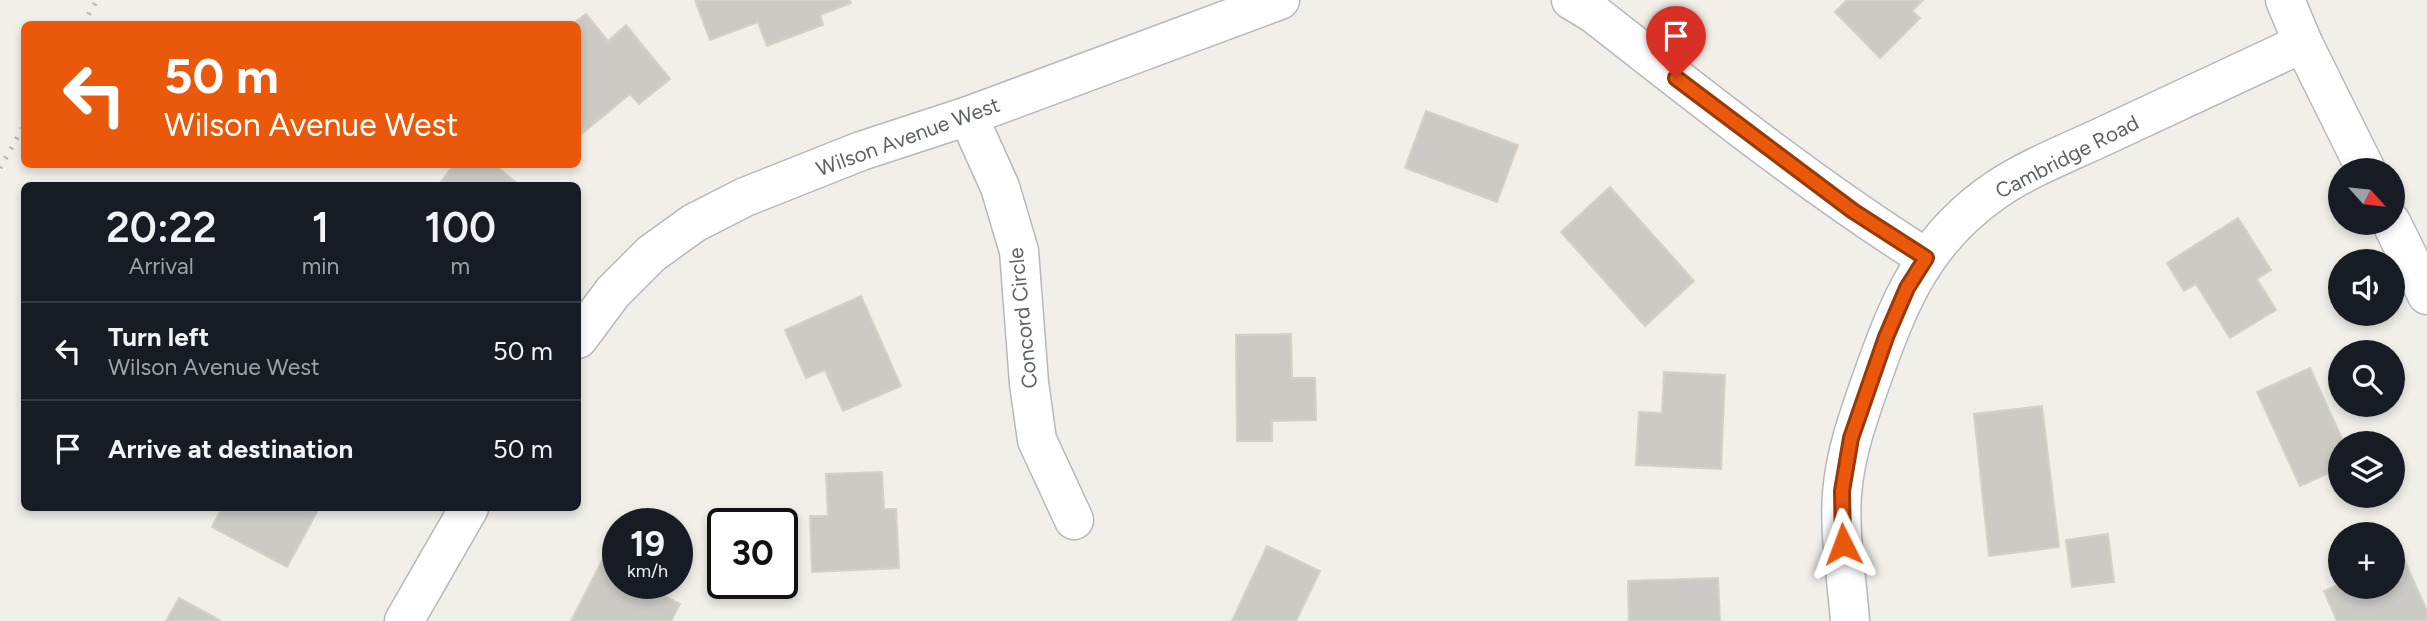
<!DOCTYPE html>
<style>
:root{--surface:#171b24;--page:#242831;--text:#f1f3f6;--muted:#9ea1a6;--line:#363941}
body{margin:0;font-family:Figtree,sans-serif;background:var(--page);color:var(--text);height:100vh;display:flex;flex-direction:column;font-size:26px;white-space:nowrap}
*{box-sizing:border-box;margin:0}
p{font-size:23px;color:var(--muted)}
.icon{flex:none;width:38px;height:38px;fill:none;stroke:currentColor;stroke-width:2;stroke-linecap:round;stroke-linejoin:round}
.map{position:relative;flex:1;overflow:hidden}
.drawer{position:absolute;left:21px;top:182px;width:560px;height:329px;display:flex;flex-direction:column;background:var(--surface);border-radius:10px;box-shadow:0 4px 10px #0003}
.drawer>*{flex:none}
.top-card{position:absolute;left:21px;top:21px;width:560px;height:147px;border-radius:10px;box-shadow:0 4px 10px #0003;background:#ea580c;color:#fff;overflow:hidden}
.needle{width:46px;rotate:117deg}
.tools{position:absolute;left:2328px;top:158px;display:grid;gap:14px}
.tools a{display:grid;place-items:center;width:77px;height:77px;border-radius:50%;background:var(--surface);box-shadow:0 4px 10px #0003;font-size:35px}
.speed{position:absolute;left:602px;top:508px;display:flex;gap:14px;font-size:35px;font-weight:700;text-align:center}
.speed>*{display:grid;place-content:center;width:91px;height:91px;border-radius:50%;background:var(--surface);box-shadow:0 4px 10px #0003;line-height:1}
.speed small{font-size:18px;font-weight:400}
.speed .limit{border:4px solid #111;border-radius:10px;background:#fff;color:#111}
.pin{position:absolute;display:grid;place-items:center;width:60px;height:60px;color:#fff;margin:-72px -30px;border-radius:50% 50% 50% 0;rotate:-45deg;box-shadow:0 0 7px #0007}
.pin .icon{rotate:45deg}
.me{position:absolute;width:77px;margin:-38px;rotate:357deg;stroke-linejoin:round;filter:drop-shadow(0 0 5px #0008)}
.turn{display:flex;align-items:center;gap:24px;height:147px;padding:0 28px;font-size:32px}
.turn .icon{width:91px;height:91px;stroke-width:2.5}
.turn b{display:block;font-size:49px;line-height:60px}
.eta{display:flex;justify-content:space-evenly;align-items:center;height:119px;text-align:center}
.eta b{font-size:42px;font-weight:600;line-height:49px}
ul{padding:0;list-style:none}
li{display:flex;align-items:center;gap:21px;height:98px;padding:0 28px;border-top:2px solid var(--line)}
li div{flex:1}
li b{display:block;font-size:26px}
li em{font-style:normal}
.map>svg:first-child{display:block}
</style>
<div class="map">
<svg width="2427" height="621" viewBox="0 0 2427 621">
<rect width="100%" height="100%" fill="#f1efe8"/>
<g fill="#cccac5" stroke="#d6d1c6" stroke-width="2">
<polygon points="695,0 849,0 851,3 820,15 823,25 767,46 758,22 710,40"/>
<polygon points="1847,0 1923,0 1912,11 1920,18 1880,58 1835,12"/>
<polygon points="586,14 608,41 626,25 670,79 639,104 630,94 578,137 578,24 572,24"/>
<polygon points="1426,111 1518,145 1497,202 1405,168"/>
<polygon points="454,164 494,164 520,186 438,186"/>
<polygon points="1610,187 1694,281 1645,326 1561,232"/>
<polygon points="2238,218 2271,270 2257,279 2276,310 2230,338 2196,284 2184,291 2167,263"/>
<polygon points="861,296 901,386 843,411 825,370 806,378 785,330"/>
<polygon points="1291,334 1292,378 1315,378 1316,420 1272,421 1272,441 1237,441 1236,335"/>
<polygon points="2310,368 2344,443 2340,443 2340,468 2300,486 2257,392"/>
<polygon points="1664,372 1725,375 1721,469 1636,465 1639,412 1662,413"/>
<polygon points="2042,406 2059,547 1989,556 1974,414"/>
<polygon points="882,472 884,509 896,509 899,568 812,572 810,516 828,516 826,474"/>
<polygon points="222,508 319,508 287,567 212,527"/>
<polygon points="617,532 618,583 662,583 657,592 680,604 671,621 571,621"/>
<polygon points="2108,534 2114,582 2072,587 2066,540"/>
<polygon points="1267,546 1320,571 1296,621 1232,621"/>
<polygon points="2402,555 2427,611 2427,621 2337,621 2324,591 2340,584 2340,586 2392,586 2392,560"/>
<polygon points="1718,578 1720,621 1629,621 1628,581"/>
<polygon points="179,598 221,621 166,621"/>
</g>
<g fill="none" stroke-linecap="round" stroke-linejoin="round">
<defs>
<g id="street">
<path d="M1571,0L1593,13C1702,98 1809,184 1926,258"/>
<polyline points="968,116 1000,187 1019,251 1029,383 1037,440 1074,520"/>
<polyline points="578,339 613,292 651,254 694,223 745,197 861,151 968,116 1280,0"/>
<polyline points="404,621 469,508"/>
<path d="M1850,621C1847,579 1839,536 1842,494C1845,454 1858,418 1871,381C1899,302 1923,240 1996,190C2028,168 2070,152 2106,135C2171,104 2237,74 2303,43"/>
</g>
<g id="secondary">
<polyline points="2285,0 2303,43 2366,170"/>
<polyline points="2391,222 2427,295"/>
</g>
</defs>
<use href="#street" stroke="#b5b8bc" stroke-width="41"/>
<use href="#secondary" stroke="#b6babf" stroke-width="41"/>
<use href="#street" stroke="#fff" stroke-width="38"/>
<use href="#secondary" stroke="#fff" stroke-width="38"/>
<g stroke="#b6b7b8" stroke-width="5" stroke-dasharray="2 9" stroke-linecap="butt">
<polyline points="83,24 97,0"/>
<polyline points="0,168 24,126"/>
</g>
</g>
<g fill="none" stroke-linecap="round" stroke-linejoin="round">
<defs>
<polyline id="route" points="1676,78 1853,211 1926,258 1907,288 1886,337 1851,438 1842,491 1843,544"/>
</defs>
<use href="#route" stroke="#983908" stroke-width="18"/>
<use href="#route" stroke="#ea580c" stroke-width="12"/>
</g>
<g text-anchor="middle" stroke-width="6" stroke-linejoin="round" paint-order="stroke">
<g font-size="21" fill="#5f6368" stroke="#fff">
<text transform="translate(908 137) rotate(-20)" y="7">Wilson Avenue West</text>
<text transform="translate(2067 157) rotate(-27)" y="7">Cambridge Road</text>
<text transform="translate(1023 318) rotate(-96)" y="7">Concord Circle</text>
</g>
</g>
</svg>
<div class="tools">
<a><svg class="needle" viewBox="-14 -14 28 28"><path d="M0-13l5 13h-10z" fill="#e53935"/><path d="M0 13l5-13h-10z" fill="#9ea1a6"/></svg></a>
<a><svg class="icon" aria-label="sound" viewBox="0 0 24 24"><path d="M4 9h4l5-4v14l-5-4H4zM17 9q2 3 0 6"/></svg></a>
<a><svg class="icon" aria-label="search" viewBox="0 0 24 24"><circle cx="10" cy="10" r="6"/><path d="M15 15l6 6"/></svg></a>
<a><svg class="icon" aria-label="layers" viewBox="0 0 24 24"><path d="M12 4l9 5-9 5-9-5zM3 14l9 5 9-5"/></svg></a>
<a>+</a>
</div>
<div class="speed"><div>19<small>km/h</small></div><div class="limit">30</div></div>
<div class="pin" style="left:1676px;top:78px;background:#d93025"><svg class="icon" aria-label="arrive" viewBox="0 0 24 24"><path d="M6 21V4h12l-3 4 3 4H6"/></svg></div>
<svg class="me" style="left:1843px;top:544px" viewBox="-20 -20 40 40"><path d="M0-17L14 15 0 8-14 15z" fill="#ea580c" stroke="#fff" stroke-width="4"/></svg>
<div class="top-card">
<div class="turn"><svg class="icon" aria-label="left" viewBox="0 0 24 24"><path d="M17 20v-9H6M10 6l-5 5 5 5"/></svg><div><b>50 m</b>Wilson Avenue West</div></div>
</div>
<section class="drawer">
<div class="eta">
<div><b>20:22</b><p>Arrival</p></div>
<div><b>1</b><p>min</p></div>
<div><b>100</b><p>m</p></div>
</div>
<ul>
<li><svg class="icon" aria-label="left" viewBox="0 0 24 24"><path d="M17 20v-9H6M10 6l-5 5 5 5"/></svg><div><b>Turn left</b><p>Wilson Avenue West</p></div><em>50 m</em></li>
<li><svg class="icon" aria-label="arrive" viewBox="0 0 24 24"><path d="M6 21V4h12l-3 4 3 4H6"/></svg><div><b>Arrive at destination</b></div><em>50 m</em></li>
</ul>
</section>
</div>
